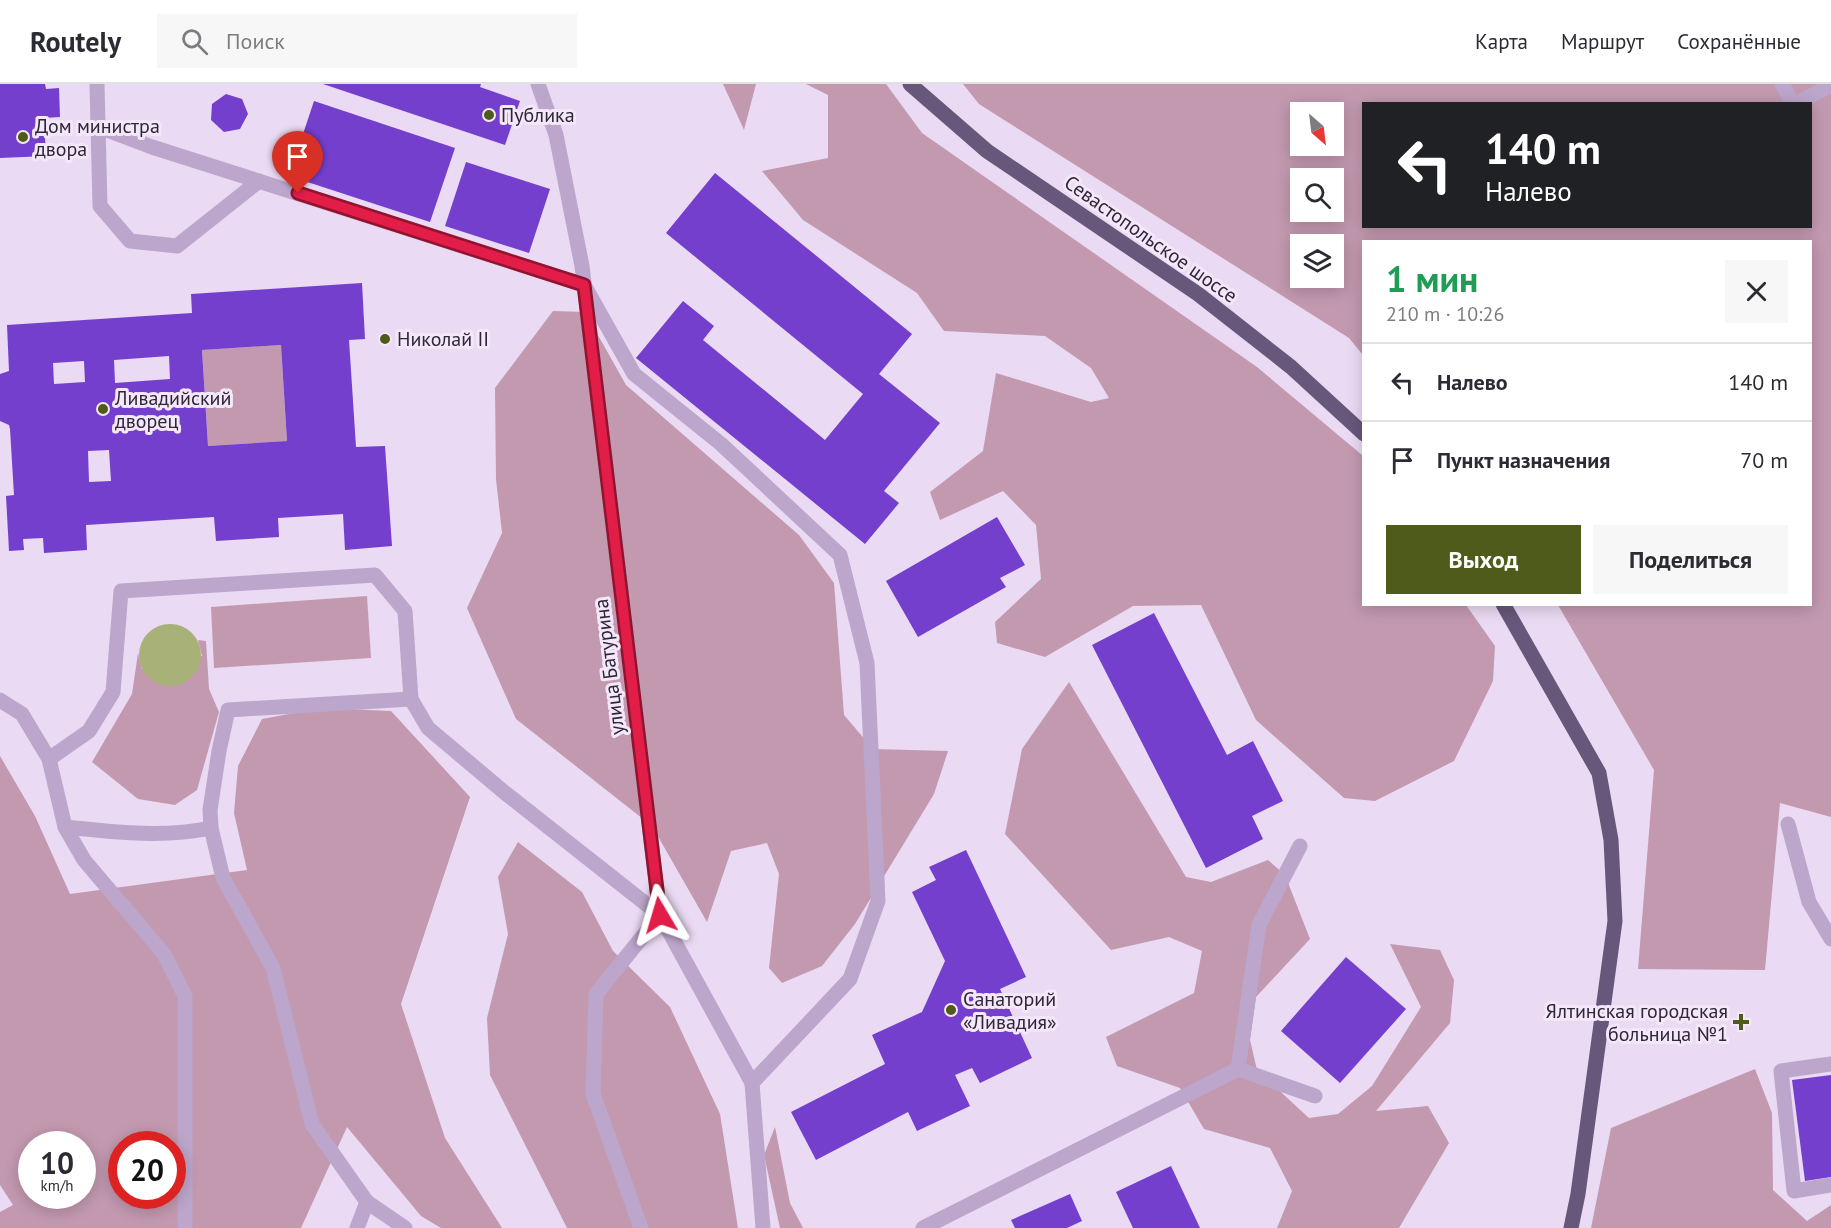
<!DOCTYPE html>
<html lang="ru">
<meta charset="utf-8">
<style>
:root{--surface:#fff;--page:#f7f7f7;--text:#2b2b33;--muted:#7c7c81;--line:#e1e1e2;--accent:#4e5b1a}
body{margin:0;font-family:"PT Sans",sans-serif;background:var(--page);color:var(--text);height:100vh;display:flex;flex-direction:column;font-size:22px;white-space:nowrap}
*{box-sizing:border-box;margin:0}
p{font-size:20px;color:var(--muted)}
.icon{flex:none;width:33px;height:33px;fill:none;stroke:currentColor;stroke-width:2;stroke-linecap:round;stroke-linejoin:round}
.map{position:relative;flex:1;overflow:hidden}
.panel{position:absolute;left:1362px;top:156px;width:450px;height:366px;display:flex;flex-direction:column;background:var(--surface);border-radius:0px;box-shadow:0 3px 15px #0003}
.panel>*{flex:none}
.guide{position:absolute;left:1362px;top:18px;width:450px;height:126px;border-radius:0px;box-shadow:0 3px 15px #0003;background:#202124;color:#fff;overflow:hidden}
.needle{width:39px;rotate:152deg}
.controls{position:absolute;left:1290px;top:18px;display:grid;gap:12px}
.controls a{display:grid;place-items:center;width:54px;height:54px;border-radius:0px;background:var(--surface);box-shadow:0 3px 15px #0003;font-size:30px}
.speed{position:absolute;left:18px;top:1047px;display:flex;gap:12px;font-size:30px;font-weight:700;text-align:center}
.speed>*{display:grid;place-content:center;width:78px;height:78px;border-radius:50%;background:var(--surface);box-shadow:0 3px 15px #0003;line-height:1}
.speed small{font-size:15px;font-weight:400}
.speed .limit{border:9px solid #d22;background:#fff;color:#111}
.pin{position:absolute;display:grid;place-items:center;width:51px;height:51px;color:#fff;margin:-62px -26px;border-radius:50% 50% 50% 0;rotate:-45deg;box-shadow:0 0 6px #0007}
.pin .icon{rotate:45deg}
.me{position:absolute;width:66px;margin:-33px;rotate:353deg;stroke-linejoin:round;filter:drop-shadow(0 0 4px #0008)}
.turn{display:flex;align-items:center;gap:21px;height:126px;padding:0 24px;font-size:27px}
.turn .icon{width:78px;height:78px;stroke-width:2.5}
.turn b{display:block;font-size:42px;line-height:51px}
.round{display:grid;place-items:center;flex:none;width:63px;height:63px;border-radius:0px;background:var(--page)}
.headline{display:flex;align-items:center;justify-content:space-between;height:102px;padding:0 24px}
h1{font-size:36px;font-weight:700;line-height:45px;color:#1e9e55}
.button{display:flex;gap:12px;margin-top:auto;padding:12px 24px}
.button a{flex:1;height:69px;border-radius:0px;background:var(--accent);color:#fff;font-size:24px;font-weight:700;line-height:69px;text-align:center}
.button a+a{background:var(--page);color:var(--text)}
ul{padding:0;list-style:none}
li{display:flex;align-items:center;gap:18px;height:78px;padding:0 24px;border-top:2px solid var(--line)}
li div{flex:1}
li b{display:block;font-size:22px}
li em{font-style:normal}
header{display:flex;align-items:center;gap:36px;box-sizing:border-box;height:84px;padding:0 30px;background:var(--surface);border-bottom:2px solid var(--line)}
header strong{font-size:28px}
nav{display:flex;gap:33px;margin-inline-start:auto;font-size:21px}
.search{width:420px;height:54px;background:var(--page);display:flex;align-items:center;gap:15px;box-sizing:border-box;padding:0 21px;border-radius:0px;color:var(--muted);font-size:22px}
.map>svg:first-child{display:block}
</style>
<header>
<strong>Routely</strong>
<div class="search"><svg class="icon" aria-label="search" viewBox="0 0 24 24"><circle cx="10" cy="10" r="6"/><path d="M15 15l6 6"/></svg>Поиск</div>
<nav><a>Карта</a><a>Маршрут</a><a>Сохранённые</a></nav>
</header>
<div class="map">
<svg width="1831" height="1144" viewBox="0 0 1831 1144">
<rect width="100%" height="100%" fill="#eadaf3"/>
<g fill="#c399b0" fill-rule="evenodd">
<polygon points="723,0 756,0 744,46"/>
<polygon points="806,0 886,0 922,49 1257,283 1362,371 1364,520 1466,521 1495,562 1493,597 1454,677 1375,717 1344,714 1256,636 1201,521 1133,522 1045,573 997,559 995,538 1041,495 1036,441 1003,407 940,436 930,408 983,367 996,289 1091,318 1109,314 1091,284 1045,252 944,247 917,209 803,136 762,87 828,74 828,11"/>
<path d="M963,0H1831V733L1780,719L1765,886L1638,885L1654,686L1558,521L1810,520V158H1364L1363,271L1349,254L979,20ZM1364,20H1810V142H1364ZM1300,28H1334V62H1300ZM1300,94H1334V128H1300ZM1300,160H1334V194H1300Z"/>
<polygon points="553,227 585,228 626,301 799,451 834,499 844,631 873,665 948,667 934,710 855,840 822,882 782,899 769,884 779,790 767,759 731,767 707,838 652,742 516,635 467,524 502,449 496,395 495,304"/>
<polygon points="281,261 287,357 208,362 202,266"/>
<polygon points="367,512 371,574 214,584 211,523"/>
<polygon points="198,556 206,557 209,605 219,628 197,706 175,721 138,715 92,678 132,610 138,569 142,585 202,572"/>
<polygon points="1069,598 1186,793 1211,798 1268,776 1285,791 1310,855 1256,913 1250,956 1257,986 1309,1034 1338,1030 1372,1002 1421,923 1390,860 1440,866 1454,896 1450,939 1376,1027 1428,1022 1449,1059 1399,1144 1277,1144 1292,1107 1270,1064 1204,1045 1180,1004 1117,982 1106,953 1194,909 1202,867 1169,853 1111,866 1005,750 1022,665"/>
<path d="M321,624L391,627L470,713L401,920L445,1054L502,1144H441L421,1132L347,1043L301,1144H0V1128L13,1121L0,1101V672L35,732L70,810L247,786L234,729L238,682L262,635ZM32,1060H82V1112H32ZM122,1060H172V1112H122Z"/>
<polygon points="518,758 582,808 613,867 670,923 720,1030 738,1144 567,1144 490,991 487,934 508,850 498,793"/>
<polygon points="1755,985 1772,1029 1773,1106 1807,1137 1831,1121 1831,1144 1591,1144 1611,1044"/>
<polygon points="775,1043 790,1119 803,1144 780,1144 764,1071"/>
</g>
<circle fill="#a8b178" cx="170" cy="571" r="31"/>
<g fill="#733fcc" fill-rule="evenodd">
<polygon points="0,0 45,0 46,5 59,4 60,33 44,34 46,72 0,74"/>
<polygon points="323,0 481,0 480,3 520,17 505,61"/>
<polygon points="226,10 242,15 248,30 240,45 224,48 211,36 212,20"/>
<polygon points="314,17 455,64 430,138 289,92"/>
<polygon points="466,78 550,105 529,169 445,142"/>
<polygon points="715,89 912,250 879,290 940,339 884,407 899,419 865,460 636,274 683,217 714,242 703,256 825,356 863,310 666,149"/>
<path d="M362,199L365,255L349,256L356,363L385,362L392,462L345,466L343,430L278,434L279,453L216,457L214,433L86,441L87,466L44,469L43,454L23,455L24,466L9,467L6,412L14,411L10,345L9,341L0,337V290L9,287L7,241L192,229L191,210ZM281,261L287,357L208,362L202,266ZM169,272L170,295L115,299L114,276ZM84,277L85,298L54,300L53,279ZM109,366L111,397L89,398L88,367Z"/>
<polygon points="997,433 1025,481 1000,494 1006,503 918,553 886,497"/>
<polygon points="1154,529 1227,671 1253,657 1283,717 1252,732 1263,755 1206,784 1092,561"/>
<polygon points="966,766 1026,893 1000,905 1032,974 980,999 972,984 955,991 970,1022 917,1047 908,1028 816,1076 791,1028 885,980 872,951 922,928 945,877 912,808 936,796 929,783"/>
<polygon points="1346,873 1406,925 1340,999 1281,947"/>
<polygon points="1831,991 1831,1093 1805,1097 1792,996"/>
<polygon points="1171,1082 1200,1144 1133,1144 1116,1108"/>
<polygon points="1070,1110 1082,1137 1067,1144 1015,1144 1011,1136"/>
</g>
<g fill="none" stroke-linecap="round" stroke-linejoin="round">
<g stroke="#bca6cb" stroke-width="15">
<polyline points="97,0 100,122 130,157 177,162 259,97"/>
<polyline points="538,0 556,51 582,182 660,831 752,999 763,1144"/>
<polyline points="1782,0 1793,20"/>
<polyline points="1796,20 1831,1"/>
<polyline points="99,43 152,63 584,201 634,290 721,360 840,471 867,579 878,817 850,895 752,999"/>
<polyline points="0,616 22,630 49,675 65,743 84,776 164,870 185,912 185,1144"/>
<polyline points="49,675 89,647 113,608 121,507 375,491 405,527 411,615 428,644 504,708 660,831"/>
<polyline points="1788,740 1809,818 1831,855"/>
<path d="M65,743C114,748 162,754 211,744"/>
<polyline points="1831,980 1781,987 1794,1107 1831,1101"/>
<polyline points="1238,985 1259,841 1300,762"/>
<polyline points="367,1118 312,1040 273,884 223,794 211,744 210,726 219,667 228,626 411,615"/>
<polyline points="357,1144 367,1118 405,1144"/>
<polyline points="641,1144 593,1010 596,910 660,831"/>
<polyline points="923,1144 1238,985 1315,1012"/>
</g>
<g stroke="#67577a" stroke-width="15">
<polyline points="910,0 987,67 1198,210 1291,283 1364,350"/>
<polyline points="1503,520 1599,689 1611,756 1615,837 1578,1110 1571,1144"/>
</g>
</g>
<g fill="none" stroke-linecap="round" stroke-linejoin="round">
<defs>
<polyline id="route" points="298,109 584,201 660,831"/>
</defs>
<use href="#route" stroke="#92132f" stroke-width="15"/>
<use href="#route" stroke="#e11d48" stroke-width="10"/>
</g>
<g fill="#4e5b1a" stroke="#f4e7fa" stroke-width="2">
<circle cx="489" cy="31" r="6"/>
<circle cx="23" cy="53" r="6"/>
<circle cx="385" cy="255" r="6"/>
<circle cx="103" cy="325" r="6"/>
<circle cx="951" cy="926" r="6"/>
<path d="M1738 929h6v6h6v6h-6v6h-6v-6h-6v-6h6z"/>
</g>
<g text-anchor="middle" stroke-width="6" stroke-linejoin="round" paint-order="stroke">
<g font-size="20" fill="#2e2737" stroke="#f4e7fa" text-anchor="start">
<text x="501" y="38">Публика</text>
<text x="35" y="49">Дом министра<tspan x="35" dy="23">двора</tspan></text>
<text x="397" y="262">Николай II</text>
<text x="115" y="321">Ливадийский<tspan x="115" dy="23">дворец</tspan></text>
<text x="963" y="922">Санаторий<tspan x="963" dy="23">«Ливадия»</tspan></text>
<text x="1728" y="934" text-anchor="end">Ялтинская городская<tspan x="1728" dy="23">больница №1</tspan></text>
</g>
<g font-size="20" fill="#2e2737" stroke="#f4e7fa">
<text transform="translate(1151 155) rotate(35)" y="7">Севастопольское шоссе</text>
<text transform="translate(609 583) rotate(-97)" y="7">улица Батурина</text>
</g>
</g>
</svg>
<div class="controls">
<a><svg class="needle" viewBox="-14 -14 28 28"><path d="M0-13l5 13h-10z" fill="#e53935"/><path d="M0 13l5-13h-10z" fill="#7c7c81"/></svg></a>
<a><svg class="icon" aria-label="search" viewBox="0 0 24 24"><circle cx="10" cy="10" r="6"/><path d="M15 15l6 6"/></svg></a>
<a><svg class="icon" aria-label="layers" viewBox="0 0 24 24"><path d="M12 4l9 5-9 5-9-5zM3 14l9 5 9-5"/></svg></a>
</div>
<div class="speed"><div>10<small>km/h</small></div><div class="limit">20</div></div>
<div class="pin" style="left:298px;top:109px;background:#d93025"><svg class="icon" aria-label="arrive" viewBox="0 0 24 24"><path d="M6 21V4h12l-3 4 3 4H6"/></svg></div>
<svg class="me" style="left:660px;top:831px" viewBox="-20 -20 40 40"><path d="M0-17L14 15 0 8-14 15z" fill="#e11d48" stroke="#fff" stroke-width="4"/></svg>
<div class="guide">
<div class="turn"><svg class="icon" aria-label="left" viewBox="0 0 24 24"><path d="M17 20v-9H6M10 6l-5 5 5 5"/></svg><div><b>140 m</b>Налево</div></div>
</div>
<section class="panel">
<div class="headline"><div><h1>1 мин</h1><p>210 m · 10:26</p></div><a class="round"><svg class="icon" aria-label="close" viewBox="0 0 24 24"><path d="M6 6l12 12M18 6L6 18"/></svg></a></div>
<ul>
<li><svg class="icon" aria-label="left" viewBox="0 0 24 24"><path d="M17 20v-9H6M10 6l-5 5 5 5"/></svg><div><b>Налево</b></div><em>140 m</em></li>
<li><svg class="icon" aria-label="arrive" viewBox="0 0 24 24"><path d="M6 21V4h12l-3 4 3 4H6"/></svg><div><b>Пункт назначения</b></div><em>70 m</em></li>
</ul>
<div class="button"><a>Выход</a><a>Поделиться</a></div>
</section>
</div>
